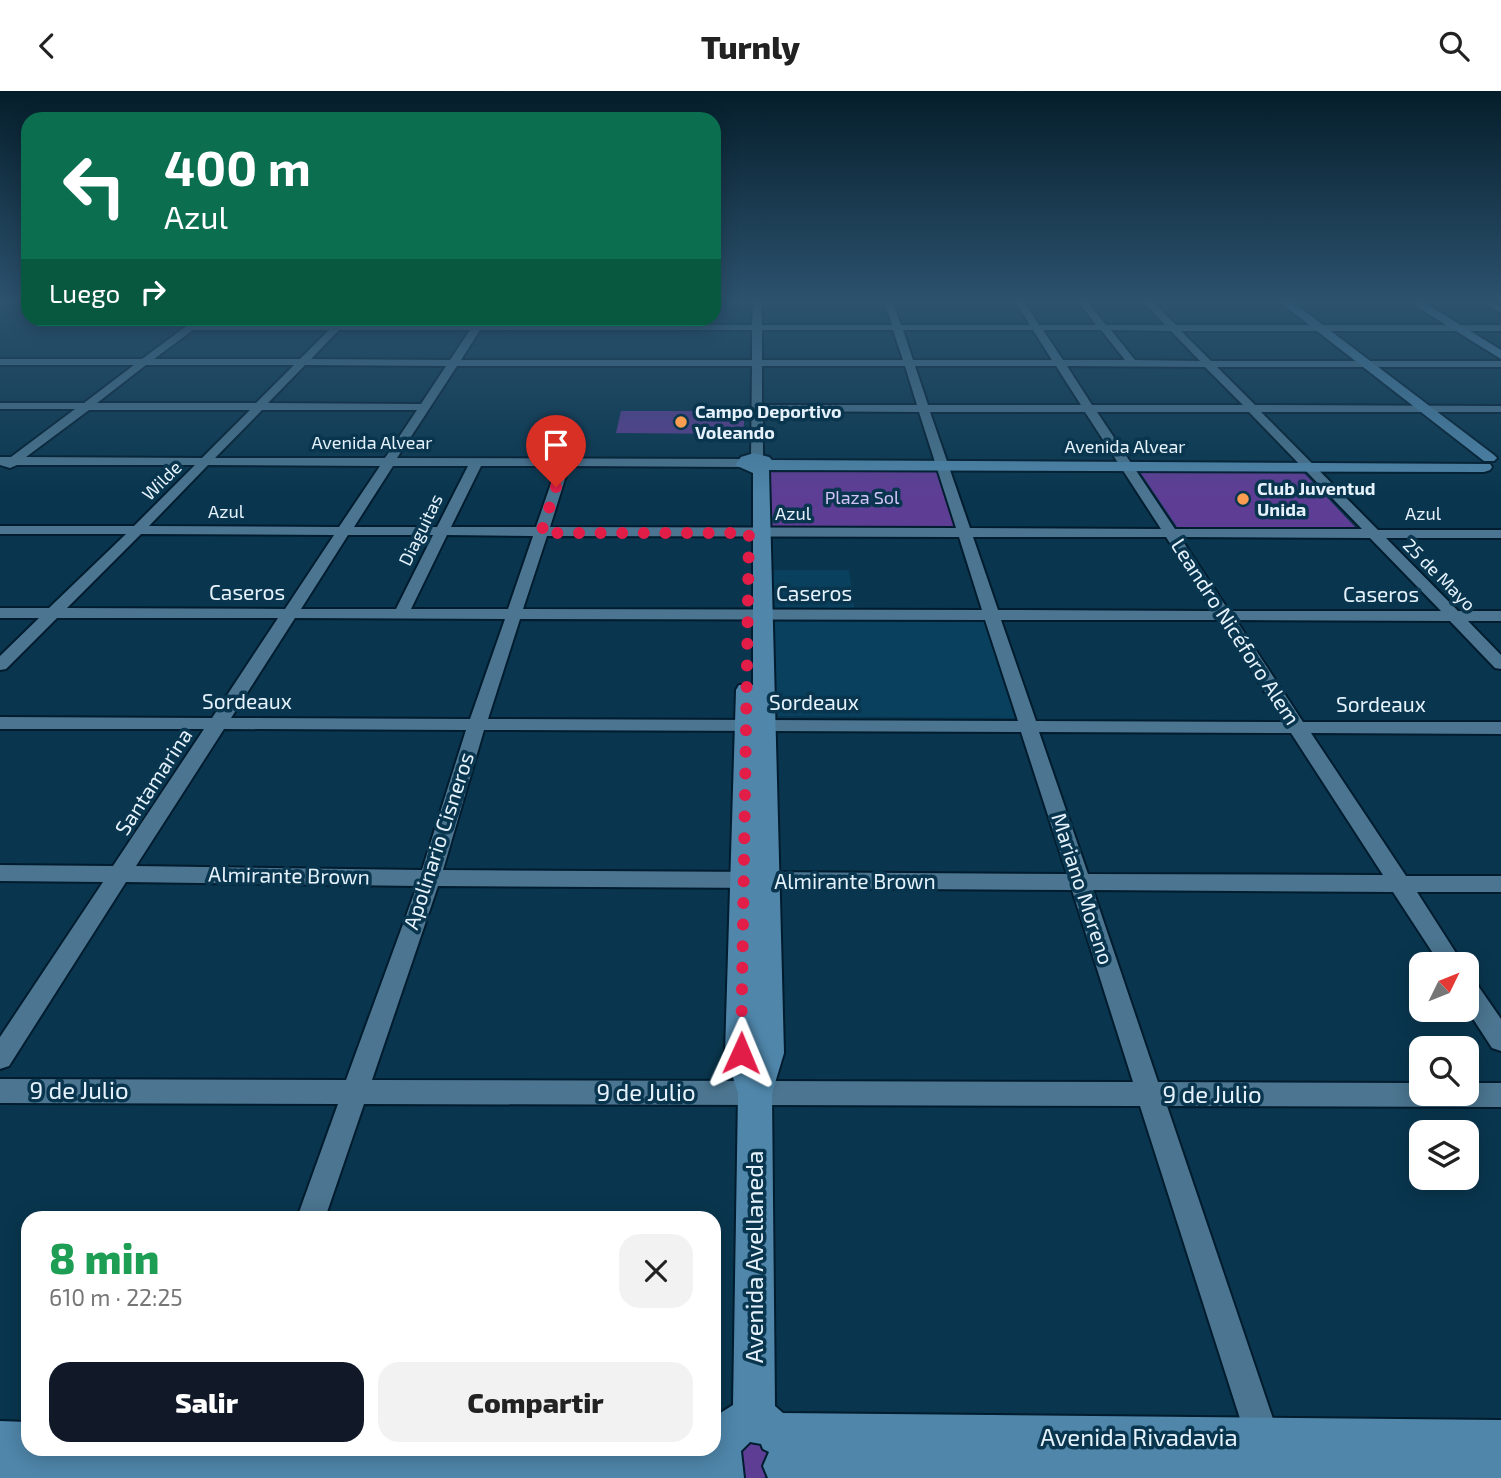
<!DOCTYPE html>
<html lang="es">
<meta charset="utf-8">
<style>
:root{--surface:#fff;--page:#f2f2f2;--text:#222;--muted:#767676;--accent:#111827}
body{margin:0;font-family:"Exo 2",sans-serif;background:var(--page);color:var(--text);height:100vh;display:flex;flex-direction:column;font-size:26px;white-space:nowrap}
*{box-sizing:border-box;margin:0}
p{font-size:23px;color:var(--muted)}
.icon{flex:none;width:38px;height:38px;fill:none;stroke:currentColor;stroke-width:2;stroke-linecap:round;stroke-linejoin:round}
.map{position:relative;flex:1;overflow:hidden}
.panel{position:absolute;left:21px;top:1120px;width:700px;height:245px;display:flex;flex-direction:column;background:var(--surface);border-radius:21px;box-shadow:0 4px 18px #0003}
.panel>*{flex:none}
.banner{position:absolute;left:21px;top:21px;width:700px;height:214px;border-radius:21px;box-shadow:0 4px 18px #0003;background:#0b6e4f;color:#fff;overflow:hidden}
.needle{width:46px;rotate:47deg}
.fabs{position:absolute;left:1409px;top:861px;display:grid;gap:14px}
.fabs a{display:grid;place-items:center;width:70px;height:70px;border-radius:14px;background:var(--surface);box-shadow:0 4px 18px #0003;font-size:35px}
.pin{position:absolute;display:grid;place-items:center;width:60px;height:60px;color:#fff;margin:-72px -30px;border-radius:50% 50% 50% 0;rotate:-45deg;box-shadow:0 0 7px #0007}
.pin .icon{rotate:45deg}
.me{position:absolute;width:77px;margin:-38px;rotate:1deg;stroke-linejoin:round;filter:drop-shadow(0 0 5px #0008)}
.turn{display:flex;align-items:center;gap:24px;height:147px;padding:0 28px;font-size:32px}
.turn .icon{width:91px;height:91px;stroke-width:2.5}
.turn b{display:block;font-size:49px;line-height:60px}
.then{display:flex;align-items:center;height:66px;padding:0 28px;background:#0003;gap:14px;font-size:26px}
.round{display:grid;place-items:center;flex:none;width:74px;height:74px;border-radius:21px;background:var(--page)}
.summary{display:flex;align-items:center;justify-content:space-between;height:119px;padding:0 28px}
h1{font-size:42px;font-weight:800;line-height:52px;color:#1e9e55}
.action{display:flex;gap:14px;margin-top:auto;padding:14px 28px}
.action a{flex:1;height:80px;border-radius:21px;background:var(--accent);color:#fff;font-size:28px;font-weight:800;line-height:80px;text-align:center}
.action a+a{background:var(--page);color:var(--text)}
header{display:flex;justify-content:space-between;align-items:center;height:91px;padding:0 28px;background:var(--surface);font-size:32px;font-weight:800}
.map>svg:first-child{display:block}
</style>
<header><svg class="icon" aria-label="back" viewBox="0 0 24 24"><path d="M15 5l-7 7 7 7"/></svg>Turnly<svg class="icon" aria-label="search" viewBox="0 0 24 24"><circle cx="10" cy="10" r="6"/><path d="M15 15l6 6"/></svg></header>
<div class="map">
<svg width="1501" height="1387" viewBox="0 0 1501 1387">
<rect width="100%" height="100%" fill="#09364e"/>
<g fill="#09405d">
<polygon points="773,479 849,479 855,521 775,521"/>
<polygon points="774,530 985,531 1015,627 776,625"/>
</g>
<g fill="#5e3e95">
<polygon points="621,320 744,320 744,343 616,342"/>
<polygon points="777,376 935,377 956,439 769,437 767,379"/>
<polygon points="1138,378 1301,379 1357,438 1177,436"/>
<polygon points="758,1348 770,1362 768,1383 764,1387 743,1387 735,1371 742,1353"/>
</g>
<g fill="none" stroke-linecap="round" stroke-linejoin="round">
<defs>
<g id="minor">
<path d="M753,209H761L762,234H892L884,209H892L901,234H1030L1014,209H1023L1039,234H1096L1077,209H1086L1106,234H1165L1142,209H1151L1176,234H1501V240H1181L1211,270H1501V276H1217L1255,314L1501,315V321H1261L1378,439H1501V447H1386L1458,520H1501V530H1468L1501,564V578L1495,577L1450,530L1236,529L1303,631H1501V643L1311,642L1406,785H1501V801H1417L1463,873H1440L1393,801L1093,799L1158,991L1421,992V1003H1466V992H1501V1016L1167,1015L1293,1387H1259L1140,1015L364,1013L325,1127H297L338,1013L0,1012V988L346,989L417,795L126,791L9,975L0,978V946L103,791L0,790V774L113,775L204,638H0V626L212,627L278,527H57L6,578L0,579V565L39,527H0V517H49L126,443H0V435H134L195,374H17L10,377L0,374V366H11L75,318H0V312H84L134,274H0V268H142L196,228H205L200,233H335L342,228L347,231L345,233H474L478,228H486L483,233L752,234ZM193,239H329L300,268H154ZM339,239H470L450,269L311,268ZM480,239H752V269H461ZM762,239H893L903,269H762ZM903,239H1033L1052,269H913ZM1043,239H1101L1125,269H1063ZM1111,239L1171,240L1200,270L1135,269ZM146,274H294L256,312H97ZM305,274L446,275L421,313L268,312ZM457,275H752L751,367L757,371L763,367V320L919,321L956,437L550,436L569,375L743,376L749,372L743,368L397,367ZM762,275H905L917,314H762ZM915,275H1056L1081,314H928ZM1067,275L1205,276L1243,314H1092ZM89,319H250L202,367L26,366ZM262,319H417L385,367H215ZM930,321H1085L1161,438L970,437ZM1097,321H1249L1362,438H1175ZM208,374L380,375L339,436L149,435ZM393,375H468L437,436H354ZM481,375H557L536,436H451ZM141,443L334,444L285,518L67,517ZM348,444H433L396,518H301ZM447,444L533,445L508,518H411ZM547,445L959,446L982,519L523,518ZM973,446H1166L1213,520L998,519ZM1180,446L1370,447L1441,520H1229ZM295,527L505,528L470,628L231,627ZM520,528L985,529L1018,630L488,628ZM1001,529H1219L1284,631L1036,630ZM224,638L466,639L422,779L136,775ZM484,639L1021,641L1067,783L443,779ZM1039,641L1291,642L1383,784L1088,783ZM438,795L1072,799L1133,991L372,989Z"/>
<polygon points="1479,209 1490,209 1501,215 1501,222"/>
<polygon points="1466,886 1474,889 1501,928 1501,960 1492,957 1466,917"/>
</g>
<g id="major">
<polygon points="1277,209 1290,209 1494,364 1497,367 1494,370 1484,370"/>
<polygon points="1406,209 1420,209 1501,259 1501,268"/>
<polygon points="754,362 769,366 772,369 1490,373 1492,376 1490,379 1484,381 769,379 784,962 772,1002 775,1315 783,1322 1501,1329 1501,1387 768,1387 763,1375 769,1361 763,1358 761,1353 750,1351 741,1360 744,1387 0,1387 0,1330 28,1331 28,1358 698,1361 699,1358 714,1358 714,1326 733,1314 738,1002 725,962 736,599 739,594 753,594 753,382 735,374 741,366"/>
</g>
</defs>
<use href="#minor" stroke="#001c2e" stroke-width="4"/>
<use href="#major" stroke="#001c2e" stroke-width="4"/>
<use href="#minor" fill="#4b7590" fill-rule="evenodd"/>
<use href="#major" fill="#4f86aa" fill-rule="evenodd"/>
</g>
<linearGradient id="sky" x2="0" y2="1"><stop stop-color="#051e2b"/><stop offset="0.52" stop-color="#2c526e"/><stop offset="1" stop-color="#2c526e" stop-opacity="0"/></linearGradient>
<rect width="1501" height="404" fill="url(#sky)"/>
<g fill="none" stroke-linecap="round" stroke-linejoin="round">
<polyline stroke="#e11d48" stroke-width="12" stroke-dasharray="0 21.6" points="556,396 541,442 749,442 741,962"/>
</g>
<g fill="#fb9e51" stroke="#09364e" stroke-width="2.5">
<circle cx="681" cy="331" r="7"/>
<circle cx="1243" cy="408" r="7"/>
</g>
<g text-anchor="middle" stroke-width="7" stroke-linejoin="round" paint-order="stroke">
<g font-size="18" font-weight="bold" fill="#e5f2fc" stroke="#09364e" text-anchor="start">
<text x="695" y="327">Campo Deportivo<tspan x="695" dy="21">Voleando</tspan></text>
<text x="1257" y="404">Club Juventud<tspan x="1257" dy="21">Unida</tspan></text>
</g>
<g font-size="18" fill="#e5f2fc" stroke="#09364e">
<text x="372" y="358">Avenida Alvear</text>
<text x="1125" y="362">Avenida Alvear</text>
<text transform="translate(162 390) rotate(-45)" y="6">Wilde</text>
<text x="226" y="427">Azul</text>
<text x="793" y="429">Azul</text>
<text x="1423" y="429">Azul</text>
<text transform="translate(421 439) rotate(-64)" y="6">Diaguitas</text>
<text transform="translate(1439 484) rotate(45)" y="6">25 de Mayo</text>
</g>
<g font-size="18" fill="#d3c4f8" stroke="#09364e">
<text x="862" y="413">Plaza Sol</text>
</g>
<g font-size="21" fill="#e5f2fc" stroke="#09364e">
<text x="247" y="509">Caseros</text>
<text x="814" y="510">Caseros</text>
<text x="1381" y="511">Caseros</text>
<text transform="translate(1235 541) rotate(57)" y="7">Leandro Nicéforo Alem</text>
<text x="247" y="618">Sordeaux</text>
<text x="814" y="619">Sordeaux</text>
<text x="1381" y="621">Sordeaux</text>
<text transform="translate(154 691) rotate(-57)" y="7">Santamarina</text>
<text transform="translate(439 750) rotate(-72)" y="7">Apolinario Cisneros</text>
<text transform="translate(289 785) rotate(1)" y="7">Almirante Brown</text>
<text x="855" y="798">Almirante Brown</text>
<text transform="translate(1082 798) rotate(72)" y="7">Mariano Moreno</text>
</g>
<g font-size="24" fill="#e5f2fc" stroke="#09364e">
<text x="79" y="1008">9 de Julio</text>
<text x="646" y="1010">9 de Julio</text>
<text x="1212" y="1012">9 de Julio</text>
<text transform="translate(755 1166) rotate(-90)" y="8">Avenida Avellaneda</text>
<text x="1139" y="1355">Avenida Rivadavia</text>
</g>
</g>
</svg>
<div class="fabs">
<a><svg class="needle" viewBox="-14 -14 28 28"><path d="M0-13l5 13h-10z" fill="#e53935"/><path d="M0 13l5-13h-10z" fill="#767676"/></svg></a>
<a><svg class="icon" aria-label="search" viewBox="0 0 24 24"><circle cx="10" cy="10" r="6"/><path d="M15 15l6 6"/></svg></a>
<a><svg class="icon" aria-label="layers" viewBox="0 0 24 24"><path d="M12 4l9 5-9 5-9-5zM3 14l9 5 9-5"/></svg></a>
</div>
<div class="pin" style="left:556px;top:396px;background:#d93025"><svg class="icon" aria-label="arrive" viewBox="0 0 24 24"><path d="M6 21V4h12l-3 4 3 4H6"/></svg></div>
<svg class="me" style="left:741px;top:962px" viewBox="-20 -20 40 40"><path d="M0-17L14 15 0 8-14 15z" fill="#e11d48" stroke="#fff" stroke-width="4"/></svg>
<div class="banner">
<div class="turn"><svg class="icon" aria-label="left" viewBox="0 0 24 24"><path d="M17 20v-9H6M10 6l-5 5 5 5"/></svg><div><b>400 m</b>Azul</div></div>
<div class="then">Luego<svg class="icon" aria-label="right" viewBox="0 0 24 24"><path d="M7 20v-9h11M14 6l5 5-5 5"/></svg></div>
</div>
<section class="panel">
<div class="summary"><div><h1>8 min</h1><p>610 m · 22:25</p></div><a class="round"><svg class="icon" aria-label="close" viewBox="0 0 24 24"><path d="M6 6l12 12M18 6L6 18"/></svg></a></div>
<div class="action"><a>Salir</a><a>Compartir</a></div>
</section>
</div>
